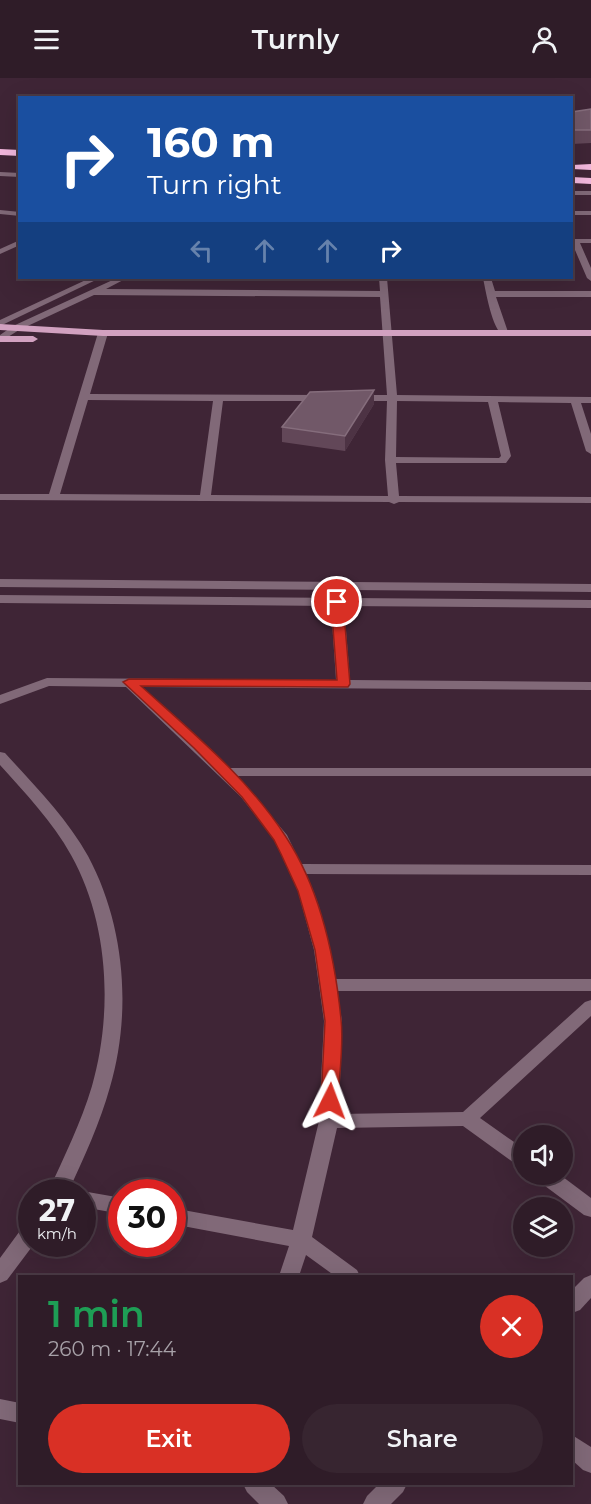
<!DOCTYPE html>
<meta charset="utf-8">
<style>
:root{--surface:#2f1c28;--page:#372530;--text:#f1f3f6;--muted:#a7a1a8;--line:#4a3a45;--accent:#d93025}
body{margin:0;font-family:Montserrat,sans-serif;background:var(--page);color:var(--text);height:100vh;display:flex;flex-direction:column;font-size:22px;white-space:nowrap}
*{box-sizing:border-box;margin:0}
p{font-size:20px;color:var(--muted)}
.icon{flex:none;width:33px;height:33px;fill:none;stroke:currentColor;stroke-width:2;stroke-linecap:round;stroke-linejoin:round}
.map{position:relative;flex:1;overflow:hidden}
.sheet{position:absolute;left:18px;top:1197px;width:555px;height:210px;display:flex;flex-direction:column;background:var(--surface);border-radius:0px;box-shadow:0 6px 24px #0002,0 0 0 2px var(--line)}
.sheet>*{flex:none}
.guide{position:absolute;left:18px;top:18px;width:555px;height:183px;border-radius:0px;box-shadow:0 6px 24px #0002,0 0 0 2px var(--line);background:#1a4fa0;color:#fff;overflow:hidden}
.controls{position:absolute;left:513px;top:1047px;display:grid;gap:12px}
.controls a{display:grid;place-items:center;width:60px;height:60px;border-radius:50%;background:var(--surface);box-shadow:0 6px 24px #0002,0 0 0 2px var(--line);font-size:30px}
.speed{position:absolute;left:18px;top:1101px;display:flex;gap:12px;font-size:30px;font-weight:700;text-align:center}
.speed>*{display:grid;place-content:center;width:78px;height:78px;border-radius:50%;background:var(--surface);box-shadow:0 6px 24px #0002,0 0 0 2px var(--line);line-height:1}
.speed small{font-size:15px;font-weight:400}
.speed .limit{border:9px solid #d22;background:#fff;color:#111}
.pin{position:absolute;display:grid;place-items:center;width:51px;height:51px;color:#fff;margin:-26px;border:3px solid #fff;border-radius:50%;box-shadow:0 2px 6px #0007}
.me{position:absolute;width:66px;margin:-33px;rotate:3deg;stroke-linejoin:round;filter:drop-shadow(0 0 4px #0008)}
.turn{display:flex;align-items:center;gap:21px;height:126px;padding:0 30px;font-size:27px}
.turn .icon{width:78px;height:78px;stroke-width:2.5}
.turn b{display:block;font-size:42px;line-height:51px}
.lanes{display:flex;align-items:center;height:57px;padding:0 30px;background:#0003;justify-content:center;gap:30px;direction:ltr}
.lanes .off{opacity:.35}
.round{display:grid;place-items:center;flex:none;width:63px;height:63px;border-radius:32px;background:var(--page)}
.head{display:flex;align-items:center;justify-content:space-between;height:102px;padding:0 30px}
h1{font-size:36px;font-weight:600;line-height:45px;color:#1e9e55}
.button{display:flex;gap:12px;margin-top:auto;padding:12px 30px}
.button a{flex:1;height:69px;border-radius:36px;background:var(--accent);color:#fff;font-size:24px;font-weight:600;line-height:69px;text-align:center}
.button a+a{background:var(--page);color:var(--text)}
header{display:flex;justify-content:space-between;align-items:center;height:78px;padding:0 30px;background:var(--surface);font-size:27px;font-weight:600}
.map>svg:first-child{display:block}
</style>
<header><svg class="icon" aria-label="menu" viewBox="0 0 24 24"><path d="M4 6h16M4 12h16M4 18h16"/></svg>Turnly<svg class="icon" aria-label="person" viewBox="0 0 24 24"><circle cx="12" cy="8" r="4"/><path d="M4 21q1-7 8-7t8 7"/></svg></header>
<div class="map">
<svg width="591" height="1426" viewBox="0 0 591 1426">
<rect width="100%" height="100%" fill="#3f2536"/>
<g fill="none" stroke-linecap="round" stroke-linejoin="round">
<g fill="#816978" fill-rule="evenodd">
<polygon points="0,94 20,95 20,99 0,98"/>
<rect x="572" y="113" width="19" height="4"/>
<polygon points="0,132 20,134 20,138 0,136"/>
<rect x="572" y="133" width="19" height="4"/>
<polygon points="572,161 591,161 591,165 580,165 591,190 591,203 587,200 572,165"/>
<polygon points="20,162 20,167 0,176 0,171"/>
<polygon points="90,200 100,200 0,248 0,242"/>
<path d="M117,200H127L106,211L380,213L379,200H387L397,317L591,319V325H581L591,356V376L586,373L571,325L498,324L511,378L506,385H396L399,418L591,419V425L399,424L394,426L389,424L0,422V416H49L98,255L103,252L108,255L90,316L326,317L331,320L326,323H223L211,417L388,418L385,382L387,323H353L348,320L353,317H387L380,219L94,217L19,252L0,264V257L13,248ZM88,322L213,323L200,417L60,416ZM397,323L488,324L501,378L499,380L396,379Z"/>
<path d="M483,200H491L495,213H591V219H496L508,254L503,257C492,251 486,214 483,200Z"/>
<polygon points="0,501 591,506 591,514 0,509"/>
<path d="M0,517L591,522V530L344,528L350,602L591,604V612L142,609L229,690H591V698H237L287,757L301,786L591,787V797L306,796C322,829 329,865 335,901H591V913H337L342,943L339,1036L463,1034L585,924L591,922V938L480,1040L524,1071V1090L517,1087L463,1048L337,1050L312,1159L357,1192L360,1198H335L306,1177L299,1198H279L289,1168L172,1146V1130L293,1152L319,1043L324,943L314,872L298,813L274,761L241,719L126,609L49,608L0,626V617L47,600L336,602L331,528L0,525Z"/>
<path d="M0,674L5,675C34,707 67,740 88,778C125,847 132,934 110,1009C100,1045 84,1080 68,1114H48C64,1079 81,1045 92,1008C113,934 109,845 71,777C53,744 25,715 0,687Z"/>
<polygon points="534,1096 559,1096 591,1120 591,1139 584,1137 537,1102"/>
<polygon points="82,1113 122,1120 122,1136 82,1129 82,1114 77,1114"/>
<polygon points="32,1144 32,1166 34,1166 7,1202 0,1205 0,1180 25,1146"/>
<polygon points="591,1197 591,1220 580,1232 572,1235 572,1212 584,1200"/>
<polygon points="0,1321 20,1325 20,1345 0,1341"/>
<polygon points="572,1357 591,1369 591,1395 583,1392 572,1382"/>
<polygon points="243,1406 271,1406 284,1418 288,1426 259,1426 247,1414"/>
<polygon points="379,1406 407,1406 403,1414 391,1426 363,1426 367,1418"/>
</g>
<g fill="#d2a1c0" fill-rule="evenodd">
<polygon points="0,246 103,252 591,252 591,258 103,258 0,252"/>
<polygon points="0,258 33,258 38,261 33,264 0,264"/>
</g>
<g fill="#f2b7dd" fill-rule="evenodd">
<polygon points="0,71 20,72 20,78 0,77"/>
<polygon points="591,86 591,92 572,91 572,87"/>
<polygon points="572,99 591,100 591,106 572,105"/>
</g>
</g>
<g fill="#624758">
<polygon points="591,31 591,65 572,66 572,34"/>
<polygon points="374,312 374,326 345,373 282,364 282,349"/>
</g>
<polygon fill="#4d3344" points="374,312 374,326 345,373 345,358"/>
<g fill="#715868" stroke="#856d7c" stroke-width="1.5">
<polygon points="591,31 591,52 572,52 572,34"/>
<polygon points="374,312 345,358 282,349 310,314"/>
</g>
<path fill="#d93025" stroke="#8d1f18" stroke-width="1.5" d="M337,521L343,524L350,606L348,609L141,608C192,654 248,700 286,759C320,811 335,880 341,941C344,967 339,997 338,1023L336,1028L330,1030L324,1028L321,1023L325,943L315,872L298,813L281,776L274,762L242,719L194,670L123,604L129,601L337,602L331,524Z"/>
</svg>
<div class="controls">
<a><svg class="icon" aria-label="sound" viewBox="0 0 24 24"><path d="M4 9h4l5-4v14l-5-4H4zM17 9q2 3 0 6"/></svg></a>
<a><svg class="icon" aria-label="layers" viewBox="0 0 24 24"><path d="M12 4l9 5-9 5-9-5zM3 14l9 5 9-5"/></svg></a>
</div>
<div class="speed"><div>27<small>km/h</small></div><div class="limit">30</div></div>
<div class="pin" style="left:337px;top:524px;background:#d93025"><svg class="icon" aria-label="arrive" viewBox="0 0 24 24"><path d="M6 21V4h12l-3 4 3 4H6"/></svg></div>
<svg class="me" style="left:330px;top:1023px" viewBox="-20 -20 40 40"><path d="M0-17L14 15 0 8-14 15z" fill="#d93025" stroke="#fff" stroke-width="4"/></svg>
<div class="guide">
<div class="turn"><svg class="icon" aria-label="right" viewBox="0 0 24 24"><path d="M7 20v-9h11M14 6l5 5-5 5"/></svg><div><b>160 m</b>Turn right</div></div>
<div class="lanes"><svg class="icon off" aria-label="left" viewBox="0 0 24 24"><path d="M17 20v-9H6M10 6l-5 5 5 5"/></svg><svg class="icon off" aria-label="ahead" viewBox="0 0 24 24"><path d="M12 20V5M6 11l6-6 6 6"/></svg><svg class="icon off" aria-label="ahead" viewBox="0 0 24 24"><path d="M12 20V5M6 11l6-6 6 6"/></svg><svg class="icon" aria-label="right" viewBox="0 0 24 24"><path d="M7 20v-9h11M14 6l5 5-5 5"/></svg></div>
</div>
<section class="sheet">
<div class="head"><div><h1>1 min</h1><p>260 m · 17:44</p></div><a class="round" style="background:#d93025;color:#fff"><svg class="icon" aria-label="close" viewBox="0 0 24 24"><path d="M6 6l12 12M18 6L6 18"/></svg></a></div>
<div class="button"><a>Exit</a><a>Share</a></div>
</section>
</div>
